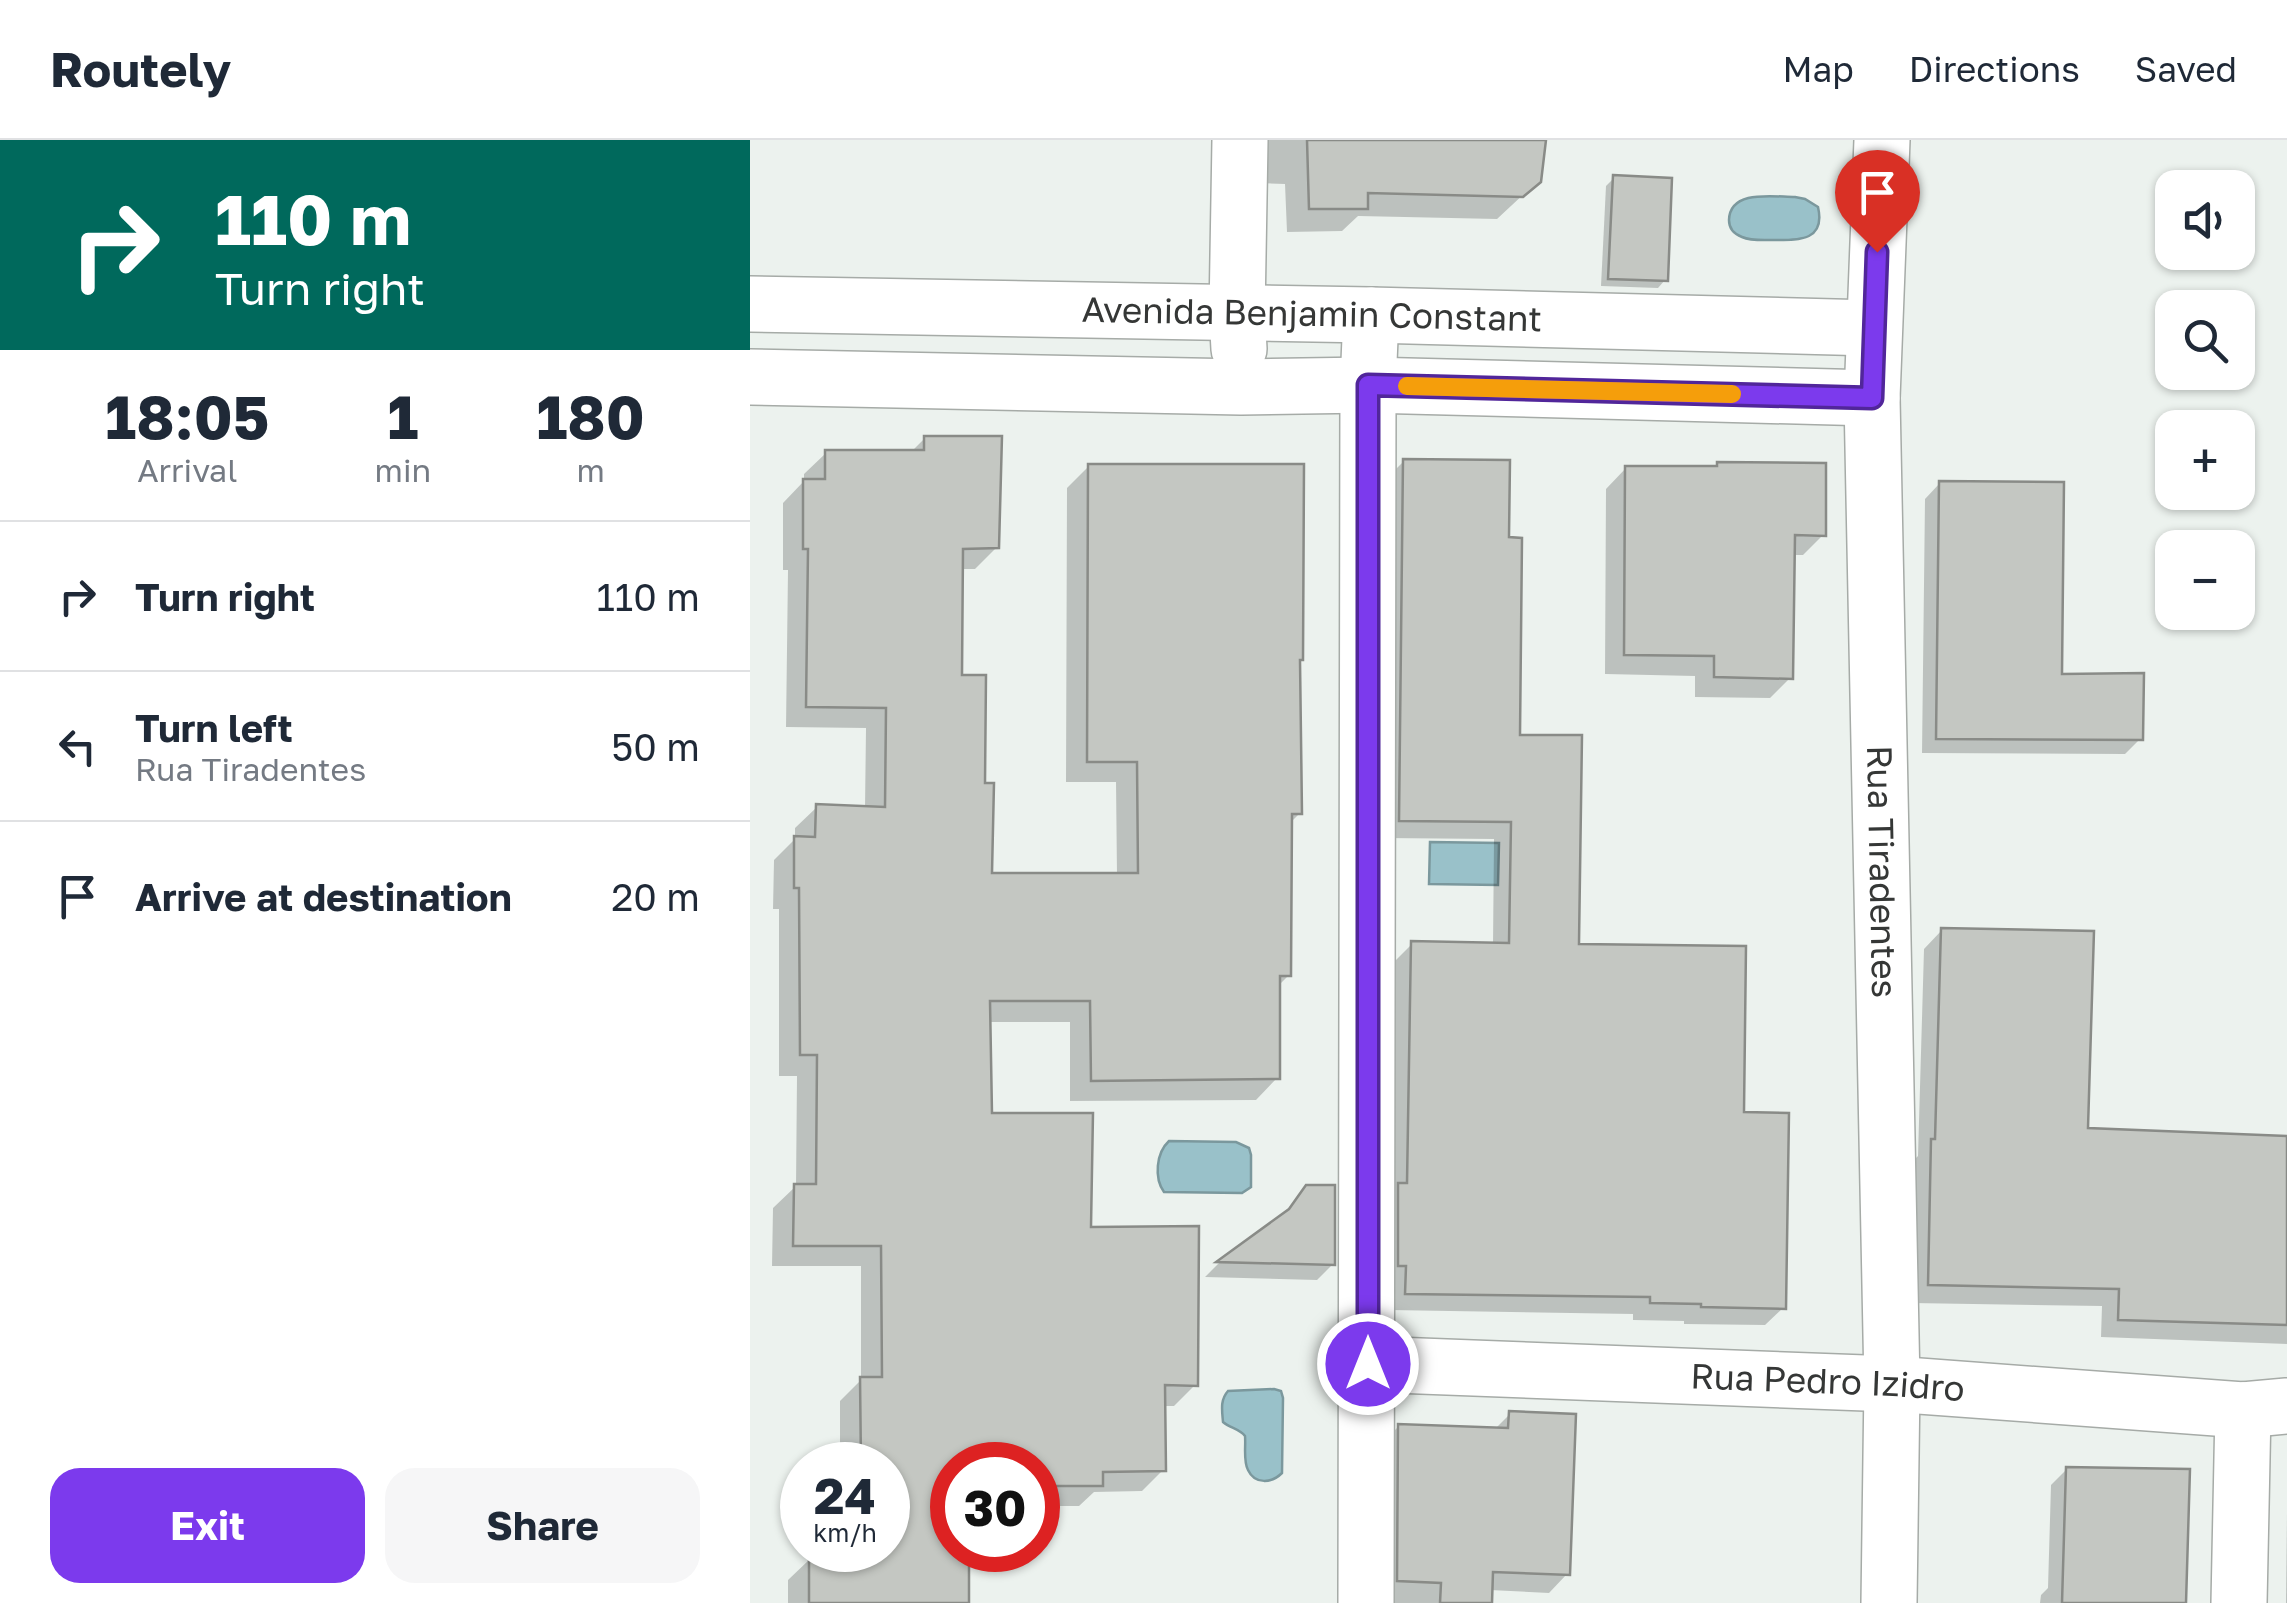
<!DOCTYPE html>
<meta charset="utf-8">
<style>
:root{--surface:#fff;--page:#f6f6f7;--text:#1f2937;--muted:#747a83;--line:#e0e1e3;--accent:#7c3aed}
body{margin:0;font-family:"Golos Text",sans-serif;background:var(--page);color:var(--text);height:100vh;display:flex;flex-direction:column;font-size:38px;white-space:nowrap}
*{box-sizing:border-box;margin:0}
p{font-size:32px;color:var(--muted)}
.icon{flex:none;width:55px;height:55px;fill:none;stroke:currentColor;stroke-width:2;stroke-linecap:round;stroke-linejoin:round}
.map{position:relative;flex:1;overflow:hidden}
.sheet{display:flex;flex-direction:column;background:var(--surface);width:750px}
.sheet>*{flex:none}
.guide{background:#00695c;color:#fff;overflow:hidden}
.controls{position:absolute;left:1405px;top:30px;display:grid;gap:20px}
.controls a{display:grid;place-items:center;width:100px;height:100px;border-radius:20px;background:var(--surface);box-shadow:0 2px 8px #0004;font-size:50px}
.speed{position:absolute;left:30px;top:1302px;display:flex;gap:20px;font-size:50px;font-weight:700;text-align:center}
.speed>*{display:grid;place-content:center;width:130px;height:130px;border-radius:50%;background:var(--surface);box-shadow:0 2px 8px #0004;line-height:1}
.speed small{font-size:25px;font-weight:400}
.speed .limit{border:15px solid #d22;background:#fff;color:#111}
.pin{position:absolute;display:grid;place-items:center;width:85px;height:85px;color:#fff;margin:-102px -42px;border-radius:50% 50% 50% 0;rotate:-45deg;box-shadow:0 0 10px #0007}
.pin .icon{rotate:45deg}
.me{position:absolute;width:110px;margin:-55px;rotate:0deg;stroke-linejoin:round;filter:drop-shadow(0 0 8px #0008)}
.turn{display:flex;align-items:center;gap:35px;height:210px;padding:0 50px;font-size:45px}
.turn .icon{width:130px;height:130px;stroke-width:2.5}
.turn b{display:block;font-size:70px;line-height:85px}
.eta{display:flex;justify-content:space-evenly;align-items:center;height:170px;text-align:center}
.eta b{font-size:60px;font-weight:700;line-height:70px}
.button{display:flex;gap:20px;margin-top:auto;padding:20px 50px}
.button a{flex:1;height:115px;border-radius:30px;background:var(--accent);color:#fff;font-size:40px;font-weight:700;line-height:115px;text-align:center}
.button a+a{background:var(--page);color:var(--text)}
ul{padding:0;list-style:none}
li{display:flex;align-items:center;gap:30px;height:150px;padding:0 50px;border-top:2px solid var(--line)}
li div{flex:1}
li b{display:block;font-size:38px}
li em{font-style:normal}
header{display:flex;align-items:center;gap:60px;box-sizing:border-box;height:140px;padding:0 50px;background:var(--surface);border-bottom:2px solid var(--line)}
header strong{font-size:48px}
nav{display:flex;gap:55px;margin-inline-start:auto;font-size:35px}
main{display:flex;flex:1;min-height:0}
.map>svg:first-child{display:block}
</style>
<header>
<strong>Routely</strong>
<nav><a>Map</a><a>Directions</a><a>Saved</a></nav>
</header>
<main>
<section class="sheet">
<div class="guide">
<div class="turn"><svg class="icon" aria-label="right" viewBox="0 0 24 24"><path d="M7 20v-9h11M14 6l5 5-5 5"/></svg><div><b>110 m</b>Turn right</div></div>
</div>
<div class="eta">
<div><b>18:05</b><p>Arrival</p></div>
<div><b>1</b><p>min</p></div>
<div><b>180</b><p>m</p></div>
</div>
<ul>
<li><svg class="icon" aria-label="right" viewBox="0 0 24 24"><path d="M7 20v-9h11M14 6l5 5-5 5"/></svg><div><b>Turn right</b></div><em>110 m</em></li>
<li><svg class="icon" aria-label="left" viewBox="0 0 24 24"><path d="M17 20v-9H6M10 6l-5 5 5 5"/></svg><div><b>Turn left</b><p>Rua Tiradentes</p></div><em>50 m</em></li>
<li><svg class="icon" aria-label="arrive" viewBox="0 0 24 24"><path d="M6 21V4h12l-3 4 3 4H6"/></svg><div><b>Arrive at destination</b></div><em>20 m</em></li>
</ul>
<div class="button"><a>Exit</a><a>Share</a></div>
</section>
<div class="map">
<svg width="1537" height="1463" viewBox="0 0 1537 1463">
<rect width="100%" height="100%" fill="#ecf2ee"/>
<g fill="#99c1c9" stroke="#7b989d" stroke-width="2.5">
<path d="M1045,57L1055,59L1068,67C1076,102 1047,100 1023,100C1012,100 1001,101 992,97C984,94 979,88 979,80C980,49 1024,57 1045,57Z"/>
<polygon points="680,702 749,703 748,745 679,744"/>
<path d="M419,1001L486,1002L499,1008L501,1015V1047L492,1053L414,1052C404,1038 406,1013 419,1001Z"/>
<path d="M524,1249L531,1251L533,1258L532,1333C522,1343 505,1345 498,1330C493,1321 496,1306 495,1296C490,1289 480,1288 473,1282C472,1270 470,1260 478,1251Z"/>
</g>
<g fill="#0003">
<polygon points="511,0 793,0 789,40 747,79 608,76 592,91 537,92 535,44 509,43"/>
<polygon points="864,38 915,140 908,148 851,146 856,46"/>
<polygon points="175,298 247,407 225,429 211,429 209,538 233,645 240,735 367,736 366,642 316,642 317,348 339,326 551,519 548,523 550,673 540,683 539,835 528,846 527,938 506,960 320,961 320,882 238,882 239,975 339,1090 445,1245 424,1266 413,1266 413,1330 392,1351 344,1352 329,1366 288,1366 288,1325 202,1325 202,1410 216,1410 216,1463 38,1463 38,1440 60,1419 91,1419 91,1410 138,1410 138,1325 90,1325 90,1261 111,1240 111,1126 22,1126 23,1068 46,1046 47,936 29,936 29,769 23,769 24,720 45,699 45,688 67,667 115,668 116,588 36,587 38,430 33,430 33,363 54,341 54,334 76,313 161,312"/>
<polygon points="654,321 756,399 767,598 827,806 991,975 1033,1168 1015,1185 934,1184 934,1181 883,1180 883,1174 639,1170 644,822 662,804 743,805 744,699 632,698 636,339"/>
<polygon points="968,325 1073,395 1053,415 1042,415 1040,538 1020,558 945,557 945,536 855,534 856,349 876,328 964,328"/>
<polygon points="1190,343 1310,536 1390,599 1375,614 1172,613 1175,359"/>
<polygon points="1192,790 1336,990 1537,998 1537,1204 1351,1197 1352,1166 1161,1163 1164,1020 1168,1016 1174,809"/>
<polygon points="557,1048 583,1124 567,1140 455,1137 468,1124 531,1078"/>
<polygon points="760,1274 817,1434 799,1453 740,1450 740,1463 630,1463 630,1305 649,1286 744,1290"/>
<polygon points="1317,1329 1433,1463 1290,1463 1291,1455 1298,1448 1301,1345"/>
<polygon points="1537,1372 1537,1463 1536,1463"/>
</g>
<g fill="#c4c7c2" stroke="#898b87" stroke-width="2.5">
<polygon points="557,0 796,0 791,42 773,57 618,53 618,69 559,69"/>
<polygon points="863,35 922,38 918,141 858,139"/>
<polygon points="174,296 252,296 249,408 213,409 212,535 236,535 235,643 244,643 242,733 388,733 387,622 337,622 338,324 554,324 553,520 550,520 552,674 542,674 541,836 530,836 530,939 341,941 340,861 240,861 242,973 343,973 341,1087 449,1086 448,1246 415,1245 416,1331 353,1332 353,1346 288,1346 288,1325 202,1325 202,1410 219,1410 219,1463 59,1463 59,1416 111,1416 111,1410 138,1410 138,1325 111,1325 110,1237 132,1237 131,1106 43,1106 44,1044 66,1044 67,915 50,915 49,748 44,748 44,696 65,697 66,664 135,667 136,568 56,567 58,409 53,409 53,339 75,339 75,310 174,310"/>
<polygon points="653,319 760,320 759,397 772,398 770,595 832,595 829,804 996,806 994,972 1039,973 1036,1169 951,1167 951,1164 900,1163 900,1157 655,1154 656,1126 648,1126 648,1043 657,1043 661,801 759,803 761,682 649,681"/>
<polygon points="967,322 1076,323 1076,396 1045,395 1043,539 964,537 964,516 874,515 875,326 967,326"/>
<polygon points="1189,341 1314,342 1312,534 1394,533 1393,600 1186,599"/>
<polygon points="1191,788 1344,791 1338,988 1537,996 1537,1185 1368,1180 1369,1149 1178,1145 1181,999 1185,999"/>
<polygon points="556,1045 585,1045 585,1125 466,1122 539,1069"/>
<polygon points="759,1271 826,1274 820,1435 743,1432 742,1463 690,1463 691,1443 647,1441 648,1284 758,1288"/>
<polygon points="1316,1327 1440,1329 1436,1463 1312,1463"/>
</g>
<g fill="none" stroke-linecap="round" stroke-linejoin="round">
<defs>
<g id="minor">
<path id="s1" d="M1132,0L1122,258L1142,1244L1139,1463"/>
<path id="s2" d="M0,164L621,175L1123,188"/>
<polyline points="489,209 487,173 490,0"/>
<polyline points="0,237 491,247 618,245 1122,258"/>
<path id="s3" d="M618,1224L1142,1244L1493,1270L1537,1266"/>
<polyline points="616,1463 618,245 621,175"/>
<polyline points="1489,1463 1493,1270"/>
</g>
</defs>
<use href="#minor" stroke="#a6aba7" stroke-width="58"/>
<use href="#minor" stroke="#fff" stroke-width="55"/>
</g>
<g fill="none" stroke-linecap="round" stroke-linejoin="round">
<defs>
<polyline id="route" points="618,1224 618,245 1122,258 1127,112"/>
</defs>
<use href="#route" stroke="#51269a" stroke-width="25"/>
<use href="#route" stroke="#7c3aed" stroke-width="18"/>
<polyline stroke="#f59e0b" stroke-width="18" points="657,246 982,254"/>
</g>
<g text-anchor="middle" stroke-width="8" stroke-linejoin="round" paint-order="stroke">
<g font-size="35" fill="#353736" stroke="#fafffc">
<text dy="12" stroke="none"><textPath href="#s2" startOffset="562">Avenida Benjamin Constant</textPath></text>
<text dy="12" stroke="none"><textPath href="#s1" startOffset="732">Rua Tiradentes</textPath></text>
<text dy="12" stroke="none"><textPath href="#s3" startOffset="460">Rua Pedro Izidro</textPath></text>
</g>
</g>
</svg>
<div class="controls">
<a><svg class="icon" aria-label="sound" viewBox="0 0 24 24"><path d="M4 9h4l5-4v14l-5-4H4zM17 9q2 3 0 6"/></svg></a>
<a><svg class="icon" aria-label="search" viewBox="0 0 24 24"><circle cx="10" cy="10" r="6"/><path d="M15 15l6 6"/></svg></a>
<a>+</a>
<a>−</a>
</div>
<div class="speed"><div>24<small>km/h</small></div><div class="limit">30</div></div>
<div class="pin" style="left:1127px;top:112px;background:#d93025"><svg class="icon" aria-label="arrive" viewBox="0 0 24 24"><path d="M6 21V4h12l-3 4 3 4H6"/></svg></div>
<svg class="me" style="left:618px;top:1224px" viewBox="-20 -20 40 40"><circle r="17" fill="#7c3aed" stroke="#fff" stroke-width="3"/><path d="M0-11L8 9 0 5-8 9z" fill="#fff"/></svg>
</div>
</main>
